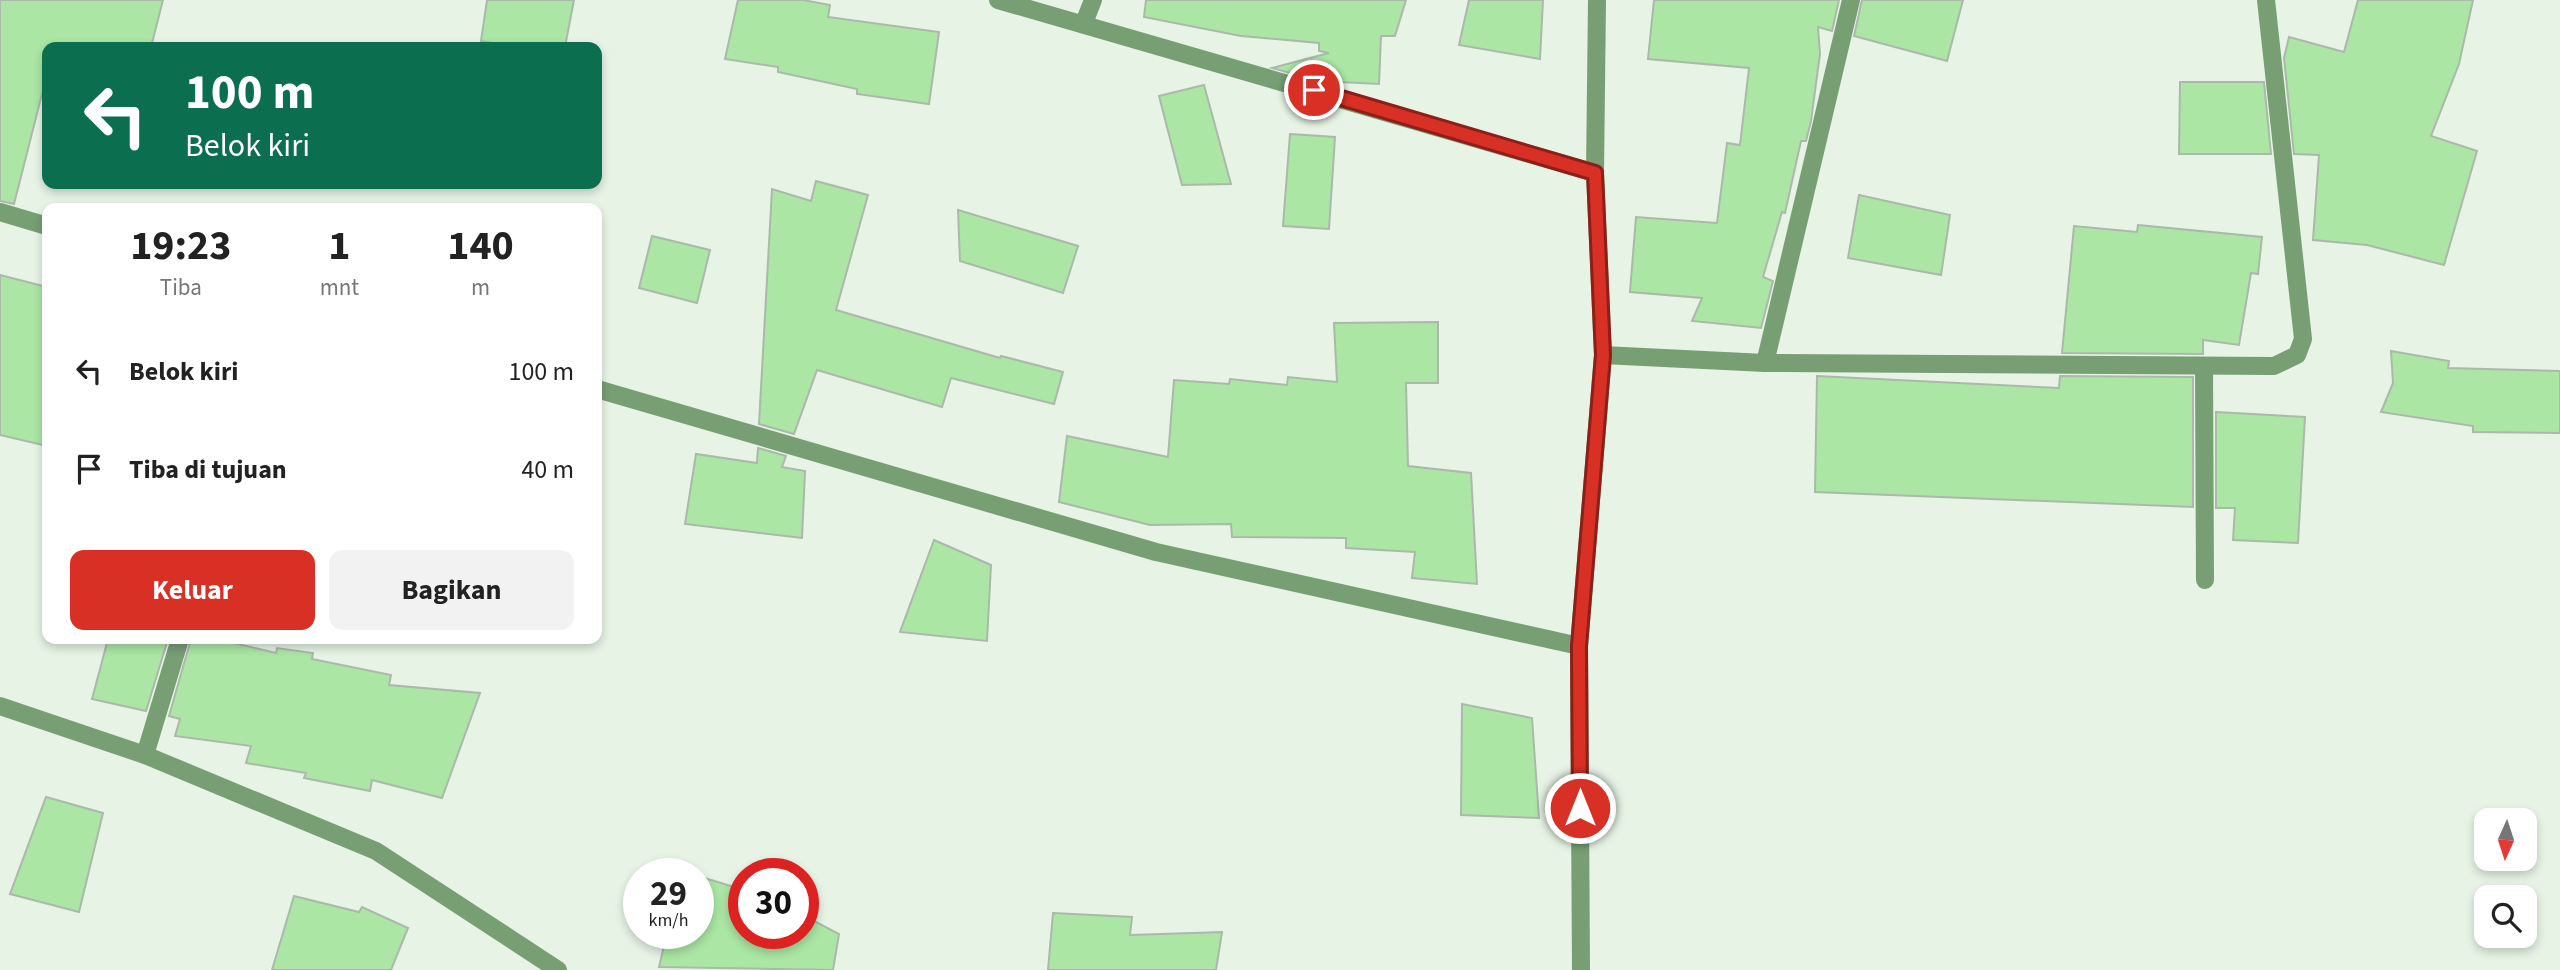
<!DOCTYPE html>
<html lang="id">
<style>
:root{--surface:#fff;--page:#f2f2f2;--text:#222;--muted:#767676;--accent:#d93025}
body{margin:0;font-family:"Source Sans 3",sans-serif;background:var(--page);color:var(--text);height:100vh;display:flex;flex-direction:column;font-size:26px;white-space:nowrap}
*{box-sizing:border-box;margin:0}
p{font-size:23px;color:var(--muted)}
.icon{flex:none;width:38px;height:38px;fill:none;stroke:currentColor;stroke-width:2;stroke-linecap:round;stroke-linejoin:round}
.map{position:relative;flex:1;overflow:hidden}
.panel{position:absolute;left:42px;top:203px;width:560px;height:441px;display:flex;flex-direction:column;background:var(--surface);border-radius:14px;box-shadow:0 4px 10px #0003}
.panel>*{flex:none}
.guide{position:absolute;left:42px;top:42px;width:560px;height:147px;border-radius:14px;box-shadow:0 4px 10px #0003;background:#0b6e4f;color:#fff;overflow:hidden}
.needle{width:46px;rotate:183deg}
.controls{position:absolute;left:2474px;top:808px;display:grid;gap:14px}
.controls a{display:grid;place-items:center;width:63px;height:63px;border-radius:14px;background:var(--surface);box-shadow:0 4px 10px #0003;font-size:35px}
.speed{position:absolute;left:623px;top:858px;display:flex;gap:14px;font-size:35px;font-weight:700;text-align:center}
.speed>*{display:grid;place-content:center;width:91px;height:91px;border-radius:50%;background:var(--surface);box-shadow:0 4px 10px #0003;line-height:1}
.speed small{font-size:18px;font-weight:400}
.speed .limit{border:10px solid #d22;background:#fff;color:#111}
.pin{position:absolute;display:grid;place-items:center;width:60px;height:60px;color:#fff;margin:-30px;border:4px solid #fff;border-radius:50%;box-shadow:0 2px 7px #0007}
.me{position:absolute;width:77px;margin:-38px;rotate:0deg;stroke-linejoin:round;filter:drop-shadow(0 0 5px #0008)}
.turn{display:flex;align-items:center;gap:24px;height:147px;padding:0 28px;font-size:32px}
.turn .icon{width:91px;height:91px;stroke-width:2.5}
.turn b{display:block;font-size:49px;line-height:60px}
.eta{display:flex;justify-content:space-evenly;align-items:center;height:119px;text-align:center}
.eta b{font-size:42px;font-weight:700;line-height:49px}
.cta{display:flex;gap:14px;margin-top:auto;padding:14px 28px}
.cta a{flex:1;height:80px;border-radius:14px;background:var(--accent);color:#fff;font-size:28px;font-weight:700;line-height:80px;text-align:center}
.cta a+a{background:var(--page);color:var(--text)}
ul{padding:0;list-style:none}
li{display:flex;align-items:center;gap:21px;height:98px;padding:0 28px}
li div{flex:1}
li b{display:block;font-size:26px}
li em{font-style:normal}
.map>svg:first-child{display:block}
</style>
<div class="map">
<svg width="2560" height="970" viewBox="0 0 2560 970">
<rect width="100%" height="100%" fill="#e6f3e5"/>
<g fill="#abe6a4" stroke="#acb8ab" stroke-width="2">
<polygon points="0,0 163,0 151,47 47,47 47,91 43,90 14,204 0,201"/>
<polygon points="487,0 574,0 565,47 515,47 481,41"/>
<polygon points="738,0 803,0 830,5 828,17 939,32 929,104 857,94 857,89 778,72 778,67 725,59"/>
<polygon points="1146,0 1406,0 1395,36 1381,36 1379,84 1319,81 1272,68 1329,53 1319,51 1319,43 1241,36 1144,17"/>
<polygon points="1469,0 1543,0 1540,59 1459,45"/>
<polygon points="1654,0 1839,0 1832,31 1818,27 1820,54 1811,121 1806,141 1801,141 1785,213 1782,212 1763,277 1773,281 1761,328 1692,321 1702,298 1630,292 1636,217 1717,223 1727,143 1740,145 1749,68 1648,59"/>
<polygon points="1862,0 1963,0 1947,61 1854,36"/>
<polygon points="2358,0 2473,0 2459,64 2431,136 2477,151 2444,265 2367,245 2313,240 2319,155 2294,154 2284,58 2289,37 2344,52"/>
<polygon points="2180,82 2264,82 2271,154 2179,154"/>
<polygon points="1204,85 1231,184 1182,185 1159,96"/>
<polygon points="1290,134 1335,137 1329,229 1283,226"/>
<polygon points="816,181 868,195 836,310 1000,358 1001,356 1063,372 1054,404 951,378 942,407 817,370 794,434 759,424 772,189 811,201"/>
<polygon points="1859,195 1950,215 1941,275 1848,258"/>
<polygon points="958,210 1078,246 1063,293 960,261"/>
<polygon points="2138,225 2262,237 2258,274 2251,273 2239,345 2203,340 2203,354 2062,353 2074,226 2137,232"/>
<polygon points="652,236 710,250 697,303 639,288"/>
<polygon points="0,275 47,287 47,446 0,435"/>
<polygon points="1438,322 1438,383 1406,383 1408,466 1471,473 1477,584 1412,578 1415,552 1346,548 1346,538 1232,537 1231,524 1150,525 1059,502 1067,436 1168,457 1174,380 1229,384 1230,379 1287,385 1288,377 1337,382 1334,323"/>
<polygon points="2391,351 2449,361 2448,368 2560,371 2560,433 2473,432 2473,426 2381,412 2393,383"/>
<polygon points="1817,376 2059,388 2060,376 2193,377 2193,507 1815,492"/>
<polygon points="2216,412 2305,417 2298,543 2233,540 2235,508 2216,508"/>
<polygon points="758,448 786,456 782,467 805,471 802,538 685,524 696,454 757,463"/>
<polygon points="934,540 991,565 987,641 900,632"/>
<polygon points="108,639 168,639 146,711 92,699"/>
<polygon points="191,639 217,639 276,653 277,648 313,653 312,659 391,675 389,685 480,693 442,798 372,780 370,791 304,778 306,773 246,763 251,746 175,736 180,719 169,716"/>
<polygon points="1462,704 1532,718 1539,818 1461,815"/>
<polygon points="46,797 103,813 79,912 10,894"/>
<polygon points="698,876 744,890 744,933 803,933 803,908 816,912 814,921 839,934 833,970 659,967 667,933 698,933"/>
<polygon points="294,896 359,912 362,907 408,928 391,970 272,970"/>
<polygon points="1053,913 1132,917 1130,935 1222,932 1216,970 1048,970"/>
</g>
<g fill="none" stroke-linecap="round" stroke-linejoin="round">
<g stroke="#789e74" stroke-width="18">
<polyline points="998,0 1595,173"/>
<polyline points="1084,23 1093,0"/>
<polyline points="0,212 47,226"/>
<polyline points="1603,355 1765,363 1851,0"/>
<polyline points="1765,363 2274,366 2297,355 2303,339 2266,0"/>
<polyline points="2204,366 2205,580"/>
<polyline points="597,389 1156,552 1579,646"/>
<polyline points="0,706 145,755 376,851 558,970"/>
<polyline points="145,755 180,639"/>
<polyline points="1581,970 1579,646 1603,355 1595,173 1597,0"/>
</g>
</g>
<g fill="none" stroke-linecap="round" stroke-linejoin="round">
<defs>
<polyline id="route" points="1314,90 1595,173 1603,355 1579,646 1580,808"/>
</defs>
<use href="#route" stroke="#8d1f18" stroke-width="18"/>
<use href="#route" stroke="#d93025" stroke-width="12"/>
</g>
</svg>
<div class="controls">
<a><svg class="needle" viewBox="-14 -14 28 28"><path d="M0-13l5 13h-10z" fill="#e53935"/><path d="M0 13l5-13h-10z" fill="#767676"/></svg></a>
<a><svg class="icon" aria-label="search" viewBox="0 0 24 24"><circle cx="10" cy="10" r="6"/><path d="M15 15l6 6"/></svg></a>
</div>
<div class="speed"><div>29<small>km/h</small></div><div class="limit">30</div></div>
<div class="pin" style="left:1314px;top:90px;background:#d93025"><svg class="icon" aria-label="arrive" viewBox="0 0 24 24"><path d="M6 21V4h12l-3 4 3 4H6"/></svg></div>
<svg class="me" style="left:1580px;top:808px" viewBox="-20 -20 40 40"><circle r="17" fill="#d93025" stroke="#fff" stroke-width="3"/><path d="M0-11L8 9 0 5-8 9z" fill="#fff"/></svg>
<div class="guide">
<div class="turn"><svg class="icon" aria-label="left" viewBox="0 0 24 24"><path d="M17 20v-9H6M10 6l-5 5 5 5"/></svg><div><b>100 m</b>Belok kiri</div></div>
</div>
<section class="panel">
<div class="eta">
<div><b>19:23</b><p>Tiba</p></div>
<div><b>1</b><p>mnt</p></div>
<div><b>140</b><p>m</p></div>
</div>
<ul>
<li><svg class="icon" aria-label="left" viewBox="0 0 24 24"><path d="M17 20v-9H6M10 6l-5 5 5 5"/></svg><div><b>Belok kiri</b></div><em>100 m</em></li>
<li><svg class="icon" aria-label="arrive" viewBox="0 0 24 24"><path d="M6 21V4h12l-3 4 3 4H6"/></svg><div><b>Tiba di tujuan</b></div><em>40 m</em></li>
</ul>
<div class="cta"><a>Keluar</a><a>Bagikan</a></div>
</section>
</div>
